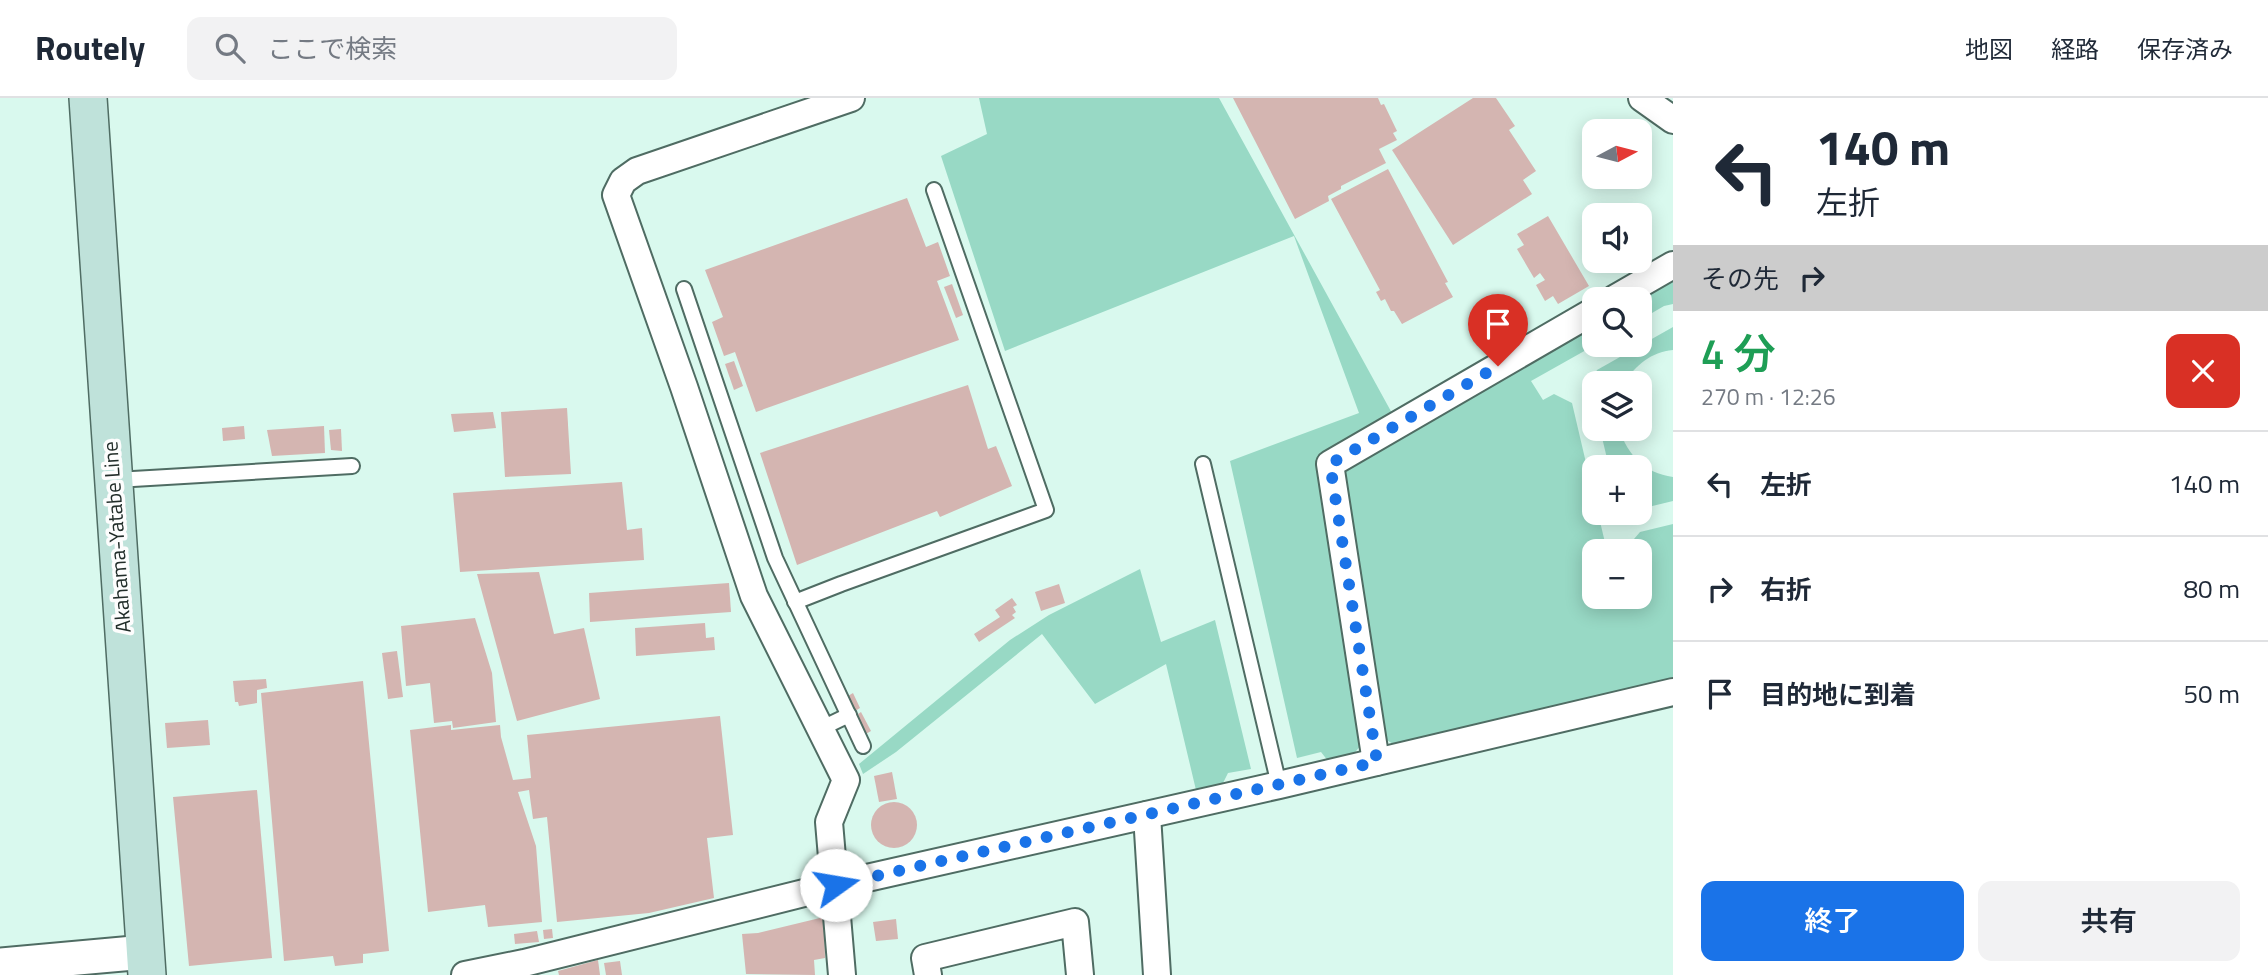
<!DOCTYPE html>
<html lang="ja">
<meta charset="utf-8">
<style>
:root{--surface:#fff;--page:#f2f2f3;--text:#1f2937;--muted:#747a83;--line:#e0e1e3;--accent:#1a73e8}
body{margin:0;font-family:"Titillium Web","Noto Sans JP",sans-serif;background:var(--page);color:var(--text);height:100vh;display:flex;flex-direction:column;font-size:26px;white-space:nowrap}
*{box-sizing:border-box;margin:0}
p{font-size:23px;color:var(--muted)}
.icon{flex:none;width:38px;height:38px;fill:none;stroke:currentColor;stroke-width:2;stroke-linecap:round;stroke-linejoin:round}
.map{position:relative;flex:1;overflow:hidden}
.details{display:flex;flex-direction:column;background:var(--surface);width:595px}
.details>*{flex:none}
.banner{background:#fff;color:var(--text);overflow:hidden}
.needle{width:46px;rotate:83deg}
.buttons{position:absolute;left:1582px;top:21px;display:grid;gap:14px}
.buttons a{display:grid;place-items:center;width:70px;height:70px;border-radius:14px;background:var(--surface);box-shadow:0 4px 18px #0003;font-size:35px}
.pin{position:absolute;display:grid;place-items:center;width:60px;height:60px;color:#fff;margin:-72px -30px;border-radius:50% 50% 50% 0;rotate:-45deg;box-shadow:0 0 7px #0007}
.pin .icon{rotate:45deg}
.me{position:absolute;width:77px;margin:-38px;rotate:77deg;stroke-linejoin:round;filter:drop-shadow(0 0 5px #0008)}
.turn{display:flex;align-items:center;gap:24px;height:147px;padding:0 28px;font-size:32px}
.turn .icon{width:91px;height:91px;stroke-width:2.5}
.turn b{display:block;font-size:49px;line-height:60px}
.then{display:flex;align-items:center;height:66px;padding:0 28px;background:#0003;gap:14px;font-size:26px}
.round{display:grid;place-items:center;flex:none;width:74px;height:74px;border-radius:14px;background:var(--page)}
.summary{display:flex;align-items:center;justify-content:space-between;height:119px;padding:0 28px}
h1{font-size:42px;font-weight:600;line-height:52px;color:#1e9e55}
.action{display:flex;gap:14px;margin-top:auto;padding:14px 28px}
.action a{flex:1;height:80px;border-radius:14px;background:var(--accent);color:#fff;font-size:28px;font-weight:600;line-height:80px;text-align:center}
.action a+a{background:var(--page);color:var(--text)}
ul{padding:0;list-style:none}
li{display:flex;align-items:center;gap:21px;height:105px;padding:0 28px;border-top:2px solid var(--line)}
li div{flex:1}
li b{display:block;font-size:26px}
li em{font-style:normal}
header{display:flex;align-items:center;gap:42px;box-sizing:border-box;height:98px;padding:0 35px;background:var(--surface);border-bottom:2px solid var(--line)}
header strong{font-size:33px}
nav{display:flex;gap:38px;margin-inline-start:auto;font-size:24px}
.search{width:490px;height:63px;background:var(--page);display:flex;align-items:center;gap:18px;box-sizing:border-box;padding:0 24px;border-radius:14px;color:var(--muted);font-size:26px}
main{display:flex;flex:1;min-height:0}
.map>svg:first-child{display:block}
</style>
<header>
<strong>Routely</strong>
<div class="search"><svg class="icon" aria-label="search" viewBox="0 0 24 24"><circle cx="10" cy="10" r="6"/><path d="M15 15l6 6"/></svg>ここで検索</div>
<nav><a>地図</a><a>経路</a><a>保存済み</a></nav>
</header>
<main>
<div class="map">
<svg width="1673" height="877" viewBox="0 0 1673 877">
<rect width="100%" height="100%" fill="#d9f9ee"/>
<g fill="#98d9c5">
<polygon points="979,0 1219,0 1393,317 1320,363 1361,647 1352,658 1328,663 1321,654 1297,660 1230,363 1359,315 1294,138 1005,253 941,58 987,36"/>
<polygon points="1673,180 1673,206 1664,208 1640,222 1640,201"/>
<polygon points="1594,226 1595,247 1531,283 1543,302 1554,296 1572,305 1594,399 1594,415 1598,415 1607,453 1594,453 1594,499 1640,499 1640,453 1629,453 1628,448 1640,434 1673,426 1673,582 1393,646 1382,639 1344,377 1349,368"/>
<path d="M1673,229V252C1651,254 1636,267 1624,285H1594V309L1589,289L1597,272Z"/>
<path d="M1600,331H1619C1628,357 1644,375 1673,379V403L1640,411V369H1609Z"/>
<polygon points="1140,471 1161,544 1215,522 1251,671 1228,675 1222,687 1196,692 1166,566 1095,606 1042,536 896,654 863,676 859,666 1010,542 1049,517"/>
</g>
<g fill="#d4b5b1">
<polygon points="1233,0 1378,0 1381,7 1384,6 1397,33 1393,35 1397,42 1379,51 1386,65 1341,88 1341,91 1328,98 1329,103 1295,121"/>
<polygon points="1473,0 1496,0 1515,28 1509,32 1536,73 1523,82 1532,96 1453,147 1392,52"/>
<polygon points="1388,71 1448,184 1445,185 1453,199 1402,226 1394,213 1391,213 1385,201 1381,203 1376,194 1380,192 1331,101"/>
<polygon points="907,100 926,149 938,144 950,178 937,183 959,242 756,314 735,254 724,258 712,224 723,219 705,172"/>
<polygon points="1548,118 1589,188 1558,206 1553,198 1545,203 1536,187 1545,182 1540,175 1534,180 1517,151 1524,147 1517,136"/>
<polygon points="952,186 963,217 956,220 944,189"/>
<polygon points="734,263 743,288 734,292 725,266"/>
<polygon points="968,287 988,351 996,348 1012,388 940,419 937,413 797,467 760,355"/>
<polygon points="567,310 571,376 505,379 501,314"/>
<polygon points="493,314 496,330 454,334 451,316"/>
<polygon points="244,328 245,341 223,343 222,330"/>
<polygon points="324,328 325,355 272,358 267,332"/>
<polygon points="341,331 342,353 331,352 329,332"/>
<polygon points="622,384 627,432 642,430 644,462 460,474 453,395"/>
<polygon points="539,474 554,536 584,530 600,601 517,623 477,476"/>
<polygon points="729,485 731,514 590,524 589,495"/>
<polygon points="1059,486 1065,505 1041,513 1035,494"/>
<polygon points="1012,500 1017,507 1013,509 1016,514 1012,517 1015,520 979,544 974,536 1000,519 995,512"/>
<polygon points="475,520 492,575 496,624 453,630 452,623 434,625 430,585 406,588 401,528"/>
<polygon points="705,525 706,540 714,539 715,552 636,558 635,530"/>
<polygon points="397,553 403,599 388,601 382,555"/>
<polygon points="266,581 267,590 257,592 257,605 239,608 238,604 235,604 233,583"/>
<polygon points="363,583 389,853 363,856 363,865 335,868 333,858 284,863 261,595"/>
<polygon points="853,595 860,610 855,613 848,598"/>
<polygon points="861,614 871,633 864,637 855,618"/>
<polygon points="720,618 733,737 707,740 714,800 649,815 557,824 547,719 533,721 529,692 518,694 536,748 542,824 488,829 485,807 428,814 410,632 451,627 451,632 500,627 501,639 513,682 531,680 527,637"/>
<polygon points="208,622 210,647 167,650 165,625"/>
<polygon points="892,674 897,701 879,704 874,678"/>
<polygon points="257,692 272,860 189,868 173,699"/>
<circle cx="894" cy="727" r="23"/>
<polygon points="824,819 825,860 814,862 815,877 746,876 742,836 758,835"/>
<polygon points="896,821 898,841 876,843 873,824"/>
<polygon points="552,831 553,840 544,841 543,832"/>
<polygon points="537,833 539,844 515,846 514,836"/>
<polygon points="598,862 600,877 559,877 558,873"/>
<polygon points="620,863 622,877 606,877 604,865"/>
</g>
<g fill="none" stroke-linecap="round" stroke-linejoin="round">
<defs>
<g id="service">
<polyline points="684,191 775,460 863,648"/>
<polyline points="1203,366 1279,687"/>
<polyline points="116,382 352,368"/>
<polyline points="795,504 841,486 1046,412 934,92"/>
<polyline points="820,631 849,617"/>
</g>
<g id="minor">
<polyline points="1642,0 1673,22"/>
<polyline points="1614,201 1673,167"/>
<polyline points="1376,664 1330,366 1594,213"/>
<polyline points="1147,717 1157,877"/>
<polyline points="465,877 524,865 836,787 1279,687 1673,594"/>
<polyline points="842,877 829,724 846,682 754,498 684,289 616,97 623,83 637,73 851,0"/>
<polyline points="928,877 925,860 1075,824 1080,877"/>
</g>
<polyline id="tertiary" points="0,867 145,854"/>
<polyline id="secondary" points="88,0 147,877"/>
</defs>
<use href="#service" stroke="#4f6c63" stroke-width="18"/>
<use href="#minor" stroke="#4f6c63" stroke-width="30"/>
<use href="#tertiary" stroke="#4f6c63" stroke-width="37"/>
<use href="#secondary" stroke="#4f6c63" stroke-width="40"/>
<use href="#service" stroke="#fff" stroke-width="14"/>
<use href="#minor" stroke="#fff" stroke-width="26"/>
<use href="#tertiary" stroke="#fff" stroke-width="33"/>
<use href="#secondary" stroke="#bfe2da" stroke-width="37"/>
</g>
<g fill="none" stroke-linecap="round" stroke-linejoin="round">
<polyline stroke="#1a73e8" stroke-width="12" stroke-dasharray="0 21.6" points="836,787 1377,664 1330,366 1498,268"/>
</g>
<g text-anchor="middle" stroke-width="7" stroke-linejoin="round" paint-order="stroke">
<g font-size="21" fill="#212d29" stroke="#fdfdfd">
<text transform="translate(117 439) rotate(-94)" y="7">Akahama-Yatabe Line</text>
</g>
</g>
</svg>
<div class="buttons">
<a><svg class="needle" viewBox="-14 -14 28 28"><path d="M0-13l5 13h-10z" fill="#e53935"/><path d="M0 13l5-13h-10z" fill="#747a83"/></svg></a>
<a><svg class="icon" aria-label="sound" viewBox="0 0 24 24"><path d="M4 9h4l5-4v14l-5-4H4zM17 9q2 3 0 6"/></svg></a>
<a><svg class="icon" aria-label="search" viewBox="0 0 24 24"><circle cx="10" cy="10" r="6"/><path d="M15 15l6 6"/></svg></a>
<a><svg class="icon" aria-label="layers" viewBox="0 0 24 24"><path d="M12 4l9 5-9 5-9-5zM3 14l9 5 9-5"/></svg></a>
<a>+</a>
<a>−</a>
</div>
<div class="pin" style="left:1498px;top:268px;background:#d93025"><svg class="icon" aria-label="arrive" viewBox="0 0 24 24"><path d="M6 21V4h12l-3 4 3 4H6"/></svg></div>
<svg class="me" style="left:836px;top:787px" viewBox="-20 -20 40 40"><circle r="19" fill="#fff"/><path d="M0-13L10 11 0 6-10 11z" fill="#1a73e8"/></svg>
</div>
<section class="details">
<div class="banner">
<div class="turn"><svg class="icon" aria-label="left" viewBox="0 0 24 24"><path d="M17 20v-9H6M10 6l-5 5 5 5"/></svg><div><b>140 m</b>左折</div></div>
<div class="then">その先<svg class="icon" aria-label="right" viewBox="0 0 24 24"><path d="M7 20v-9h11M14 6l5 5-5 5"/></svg></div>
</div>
<div class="summary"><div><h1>4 分</h1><p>270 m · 12:26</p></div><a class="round" style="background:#d93025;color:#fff"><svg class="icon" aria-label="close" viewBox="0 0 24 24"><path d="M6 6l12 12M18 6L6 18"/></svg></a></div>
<ul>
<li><svg class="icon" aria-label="left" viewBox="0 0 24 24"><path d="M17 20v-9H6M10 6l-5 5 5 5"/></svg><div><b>左折</b></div><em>140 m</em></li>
<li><svg class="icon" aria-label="right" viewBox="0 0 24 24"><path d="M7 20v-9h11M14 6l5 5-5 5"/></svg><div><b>右折</b></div><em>80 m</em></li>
<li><svg class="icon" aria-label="arrive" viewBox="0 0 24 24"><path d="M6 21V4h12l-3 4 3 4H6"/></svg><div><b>目的地に到着</b></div><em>50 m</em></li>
</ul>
<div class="action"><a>終了</a><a>共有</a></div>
</section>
</main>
